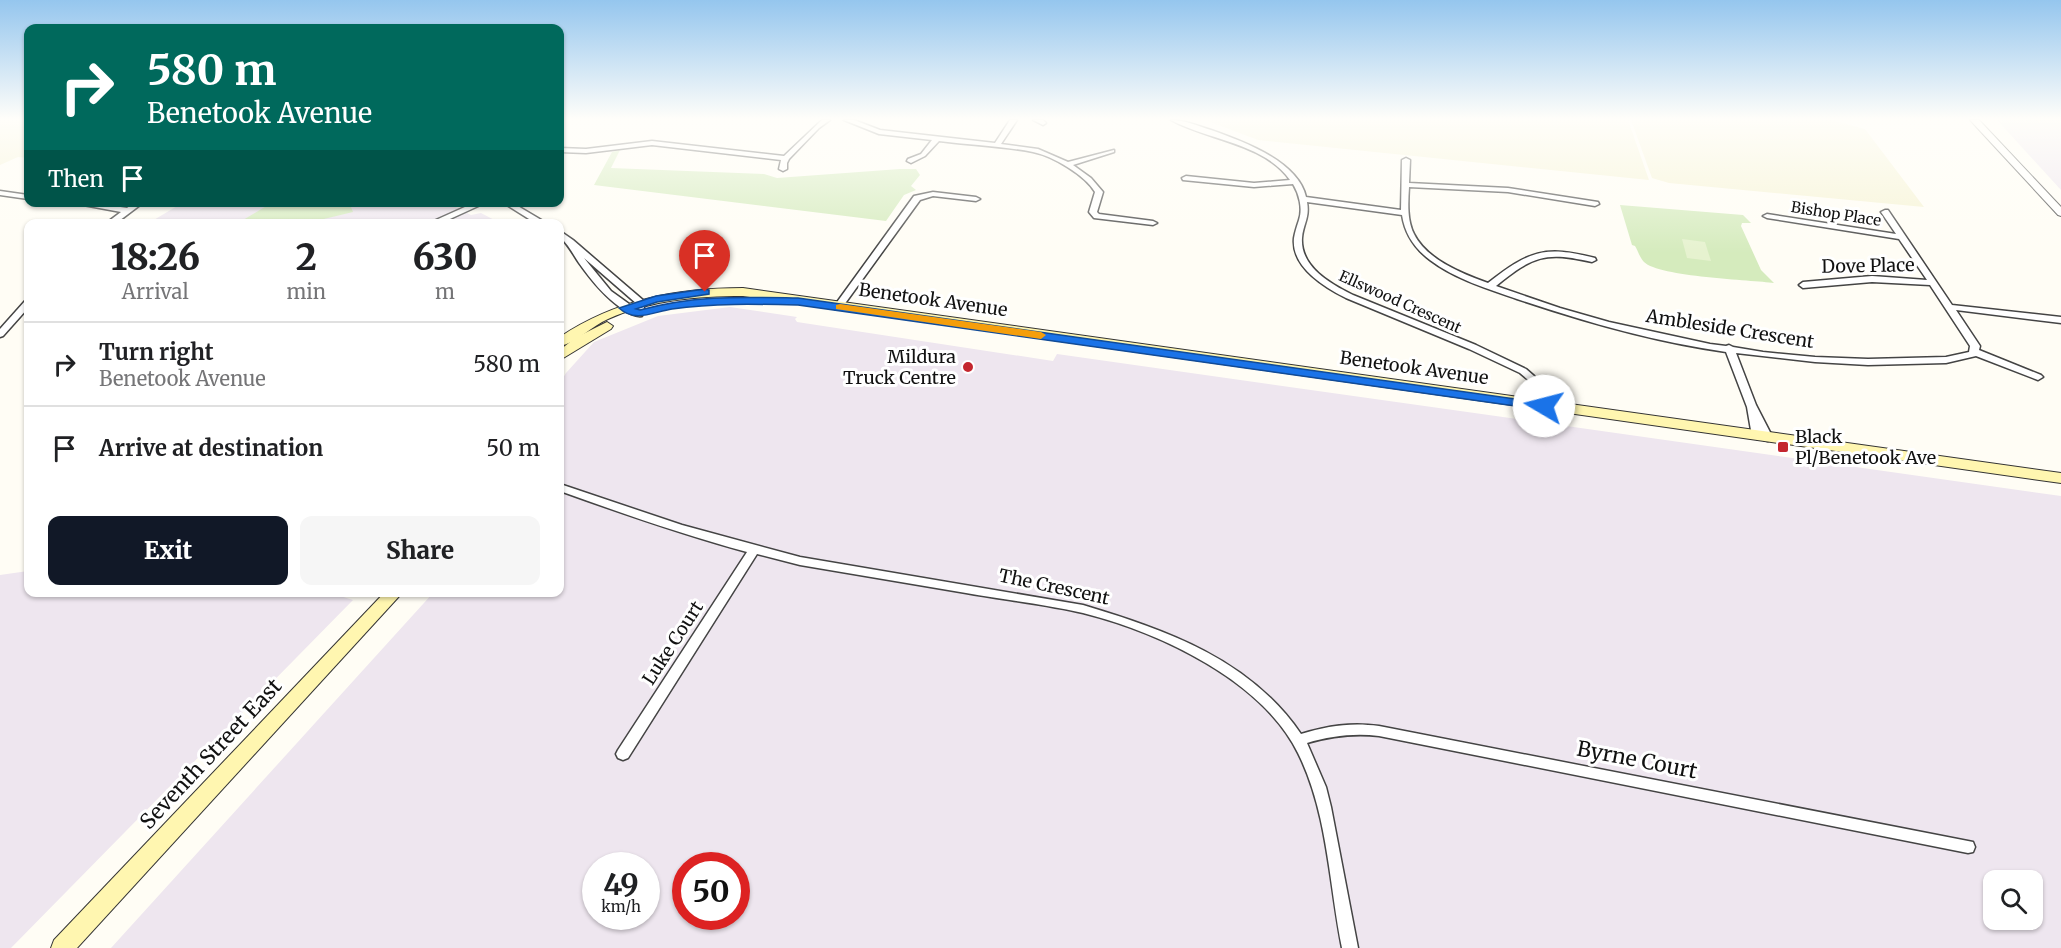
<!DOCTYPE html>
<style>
:root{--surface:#fff;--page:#f6f6f6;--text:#202124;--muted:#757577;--line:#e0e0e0;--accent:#111827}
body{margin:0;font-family:Merriweather,serif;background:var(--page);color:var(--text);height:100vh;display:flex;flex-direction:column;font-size:22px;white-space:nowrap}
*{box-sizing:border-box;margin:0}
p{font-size:20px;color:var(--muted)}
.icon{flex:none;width:33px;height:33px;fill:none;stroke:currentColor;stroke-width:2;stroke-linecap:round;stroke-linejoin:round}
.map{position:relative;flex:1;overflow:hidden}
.drawer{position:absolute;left:24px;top:219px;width:540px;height:378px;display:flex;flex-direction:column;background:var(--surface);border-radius:12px;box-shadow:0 2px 4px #0004}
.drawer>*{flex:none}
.guide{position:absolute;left:24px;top:24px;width:540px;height:183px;border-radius:12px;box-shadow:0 2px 4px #0004;background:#00695c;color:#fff;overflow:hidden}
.buttons{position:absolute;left:1983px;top:870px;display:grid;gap:12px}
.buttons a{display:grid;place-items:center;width:60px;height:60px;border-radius:12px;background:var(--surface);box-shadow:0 2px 4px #0004;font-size:30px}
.speed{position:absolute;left:582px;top:852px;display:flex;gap:12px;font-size:30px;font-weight:700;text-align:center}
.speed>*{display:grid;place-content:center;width:78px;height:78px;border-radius:50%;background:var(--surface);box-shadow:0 2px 4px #0004;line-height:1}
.speed small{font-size:15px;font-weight:400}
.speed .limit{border:9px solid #d22;background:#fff;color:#111}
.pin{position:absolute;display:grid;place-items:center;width:51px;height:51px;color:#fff;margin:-62px -26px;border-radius:50% 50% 50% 0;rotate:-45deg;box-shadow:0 0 6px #0007}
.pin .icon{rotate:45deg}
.me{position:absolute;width:66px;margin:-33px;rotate:278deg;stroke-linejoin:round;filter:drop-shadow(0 0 4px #0008)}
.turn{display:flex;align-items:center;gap:21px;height:126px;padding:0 24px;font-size:27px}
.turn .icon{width:78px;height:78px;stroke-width:2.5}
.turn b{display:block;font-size:42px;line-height:51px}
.then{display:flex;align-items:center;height:57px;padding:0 24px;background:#0003;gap:12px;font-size:22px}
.eta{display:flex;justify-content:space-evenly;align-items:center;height:102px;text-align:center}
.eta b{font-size:36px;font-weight:800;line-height:42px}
.cta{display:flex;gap:12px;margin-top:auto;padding:12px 24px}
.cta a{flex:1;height:69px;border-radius:12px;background:var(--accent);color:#fff;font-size:24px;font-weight:800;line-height:69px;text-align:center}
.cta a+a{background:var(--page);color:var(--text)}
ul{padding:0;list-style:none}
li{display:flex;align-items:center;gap:18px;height:84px;padding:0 24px;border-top:2px solid var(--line)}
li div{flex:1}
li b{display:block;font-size:22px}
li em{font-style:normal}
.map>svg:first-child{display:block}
</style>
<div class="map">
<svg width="2061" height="948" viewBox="0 0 2061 948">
<rect width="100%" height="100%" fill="#fffdf5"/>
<g fill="#eee6ef" fill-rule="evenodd">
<polygon points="1997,120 2061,120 2061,190"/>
<polygon points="184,202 448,203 471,215 481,213 500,223 147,224"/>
<path d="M730,307L797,317L795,319L797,322L1053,361L1057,354L2061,496V948H111L433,593L560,592V383L566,373L594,342L658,316ZM596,866H646V916H596ZM686,866H736V916H686ZM1994,880H2032V920H1994Z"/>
<polygon points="28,571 28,592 343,592 340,596 353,600 11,948 0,948 0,575"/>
</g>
<g fill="#f6f3d4">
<polygon points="0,120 28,120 28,158 18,157 0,165"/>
<polygon points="1205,120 1628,120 1649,180 1258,140"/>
<polygon points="1631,120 1831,120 1865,129 1924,207 1669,183 1652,178"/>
</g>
<g fill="#d5ebbd">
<polygon points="620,150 611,168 764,174 777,178 900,169 916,169 920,175 911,186 916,190 904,195 886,221 594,185 612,152"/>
<polygon points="273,202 317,202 351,207 353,212 307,223 238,223"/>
<path d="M1620,205L1743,215L1751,223H1742L1741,226L1761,270L1774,283C1752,280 1659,277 1644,262C1640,258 1638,251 1635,246L1632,245Z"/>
</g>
<polygon fill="#e6f2cf" points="1682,239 1705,242 1711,261 1687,258"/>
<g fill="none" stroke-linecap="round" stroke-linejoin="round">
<defs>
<g id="minor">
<polygon points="822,120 830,120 819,128 789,159 787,163 787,169 783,171 779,169 781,160 652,145 586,153 560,152 560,148 586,149 652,141 784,156"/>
<path d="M844,120H854L880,130L995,143L1010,120H1017L1001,144L1038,149L1068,162L1114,150V152L1073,165L1091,178L1103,192L1097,212L1099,214L1153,221L1157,223L1153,225L1094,218L1089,212L1095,192C1085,175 1053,156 1033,152C1003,146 970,145 939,141L925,156L911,163L907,161L908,159L921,154L932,140L879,134Z"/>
<polygon points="1033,120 1043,120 1046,123 1043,125"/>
<path d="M1171,120C1185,120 1198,126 1211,130C1242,141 1298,161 1306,197L1401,210L1402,160L1406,158L1410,160L1409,183L1508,188L1598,202L1599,204L1595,206L1508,192L1409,187C1408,203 1407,220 1414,234C1427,260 1463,274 1488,283C1529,251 1544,245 1595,258L1596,260L1592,262C1545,251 1533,256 1496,286L1560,308L1609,322L1710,344L1726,346L1729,345L1733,347L1763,352L1815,357L1868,359L1946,357L1969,352L1970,346L1930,285L1872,282L1803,288L1799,285L1803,282L1872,276L1927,280L1899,239L1767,218L1763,216L1767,214L1896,234L1881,212L1885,210H1888L1952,305L2061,317V323L1956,310L1980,346L1979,350L2041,375L2043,377L2038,380L1976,356L1946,363L1868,365L1815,362L1736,353L1756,405L1773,438L1768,441L1764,440L1762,436L1757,439L1752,436L1747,407L1726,352C1655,342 1585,322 1517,299C1488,289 1455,279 1430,260C1414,248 1405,234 1402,215L1307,202C1310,218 1303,224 1302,238C1300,267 1331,284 1353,295L1476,345L1526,369L1542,383L1548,406L1543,409L1538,406L1533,384L1520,373L1469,349L1346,298C1324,287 1291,267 1294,238C1295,232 1297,226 1299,220C1303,208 1299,194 1293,184L1254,187L1183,180L1182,178L1186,176L1254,183L1290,180C1264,143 1207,140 1171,120Z"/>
<polygon points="0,191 28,195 28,199 0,195"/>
<polygon points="933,192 976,197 980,199 976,201 933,196 920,200 841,309 835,309 835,305 914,196"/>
<polygon points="67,202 88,202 127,208 135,202 144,202 115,224 105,224 121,212"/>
<polygon points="476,202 487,202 439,224 427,224"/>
<polygon points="502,202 511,202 548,224 537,224"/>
<path d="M560,231L573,240L644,301L645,303L642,316C634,317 627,312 621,308C604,296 591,280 579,263C573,254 568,244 560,237ZM584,258L637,304L636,309L611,291Z"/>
<polygon points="25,301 28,301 28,308 3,336 0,337 0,329"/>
<path d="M560,484L682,525L800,557L1083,605C1166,630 1250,659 1301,734C1327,726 1351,722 1379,726L1968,841L1973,842L1975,847L1973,852L1968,853L1379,736C1354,733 1331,736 1307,743L1326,787L1331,807L1358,948H1342C1329,884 1328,813 1298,753C1262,680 1159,632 1083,613C1045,604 1005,600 966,593C911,584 855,574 800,565L757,554L628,758L623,760L618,758L616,754L618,750L747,552C684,535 621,513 560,491Z"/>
</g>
<polygon id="tertiary" points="1970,120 1979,120 2061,207 2061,216 2058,215"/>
<g id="secondary">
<path d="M743,288L2061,473V483L743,296C696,296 651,300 608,319C592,326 576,343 560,346V337C615,300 677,288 743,288Z"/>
<polygon points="607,322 613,326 611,329 560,360 560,350 575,338"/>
<polygon points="385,592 403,592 77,948 51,948 54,940"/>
</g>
</defs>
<use href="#minor" stroke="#444" stroke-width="3"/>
<use href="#tertiary" stroke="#444" stroke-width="2"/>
<use href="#secondary" stroke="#333" stroke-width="2"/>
<use href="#minor" fill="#fff" fill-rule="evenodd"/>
<use href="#tertiary" fill="#fff" fill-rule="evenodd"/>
<use href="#secondary" fill="#fff6b0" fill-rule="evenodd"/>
</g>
<linearGradient id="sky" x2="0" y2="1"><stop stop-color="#95c6ee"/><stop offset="0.47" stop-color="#fffefa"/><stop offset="1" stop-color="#fffefa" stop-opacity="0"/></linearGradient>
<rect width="2061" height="253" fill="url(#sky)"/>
<path fill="#1a73e8" stroke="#114b97" stroke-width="1.5" d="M705,289L709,290V294L657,302L636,309L640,310C696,295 740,297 798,298L1544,403L1550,406L1544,410L798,305C755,304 714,303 672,309C653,312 635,323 619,308L656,296Z"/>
<polygon fill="#f59e0b" points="840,304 1041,332 1046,335 1041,339 836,309 836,305"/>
<g fill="#c4262e" stroke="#fff" stroke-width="2">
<circle cx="968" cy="367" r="6"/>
<rect x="1777" y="441" width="12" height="12" rx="3"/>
</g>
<g text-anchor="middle" stroke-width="6" stroke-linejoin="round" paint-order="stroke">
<g font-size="15" fill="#111" stroke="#fff">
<text transform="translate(1836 214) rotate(9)" y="5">Bishop Place</text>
<text transform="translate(1400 302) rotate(24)" y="5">Ellswood Crescent</text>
</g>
<g font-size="18" fill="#111" stroke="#fff">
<text transform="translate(1868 266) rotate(-1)" y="6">Dove Place</text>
<text transform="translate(933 300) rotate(8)" y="6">Benetook Avenue</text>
<text transform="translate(1730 329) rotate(9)" y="6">Ambleside Crescent</text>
<text transform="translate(1414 368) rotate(8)" y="6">Benetook Avenue</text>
<text transform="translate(1054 587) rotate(12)" y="6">The Crescent</text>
<text transform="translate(673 643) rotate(-57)" y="6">Luke Court</text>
</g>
<g font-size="18" fill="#111" stroke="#fff" text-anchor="end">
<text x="956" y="363">Mildura<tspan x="956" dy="21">Truck Centre</tspan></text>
<text x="1795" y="443" text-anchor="start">Black<tspan x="1795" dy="21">Pl/Benetook Ave</tspan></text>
</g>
<g font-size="21" fill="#111" stroke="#fff">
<text transform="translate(211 754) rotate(-47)" y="7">Seventh Street East</text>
<text transform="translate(1637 760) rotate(11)" y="7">Byrne Court</text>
</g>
</g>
</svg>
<div class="buttons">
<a><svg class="icon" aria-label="search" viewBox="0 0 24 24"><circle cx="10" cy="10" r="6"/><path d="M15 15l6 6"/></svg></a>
</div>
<div class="speed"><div>49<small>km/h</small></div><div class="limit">50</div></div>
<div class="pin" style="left:705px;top:292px;background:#d93025"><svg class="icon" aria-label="arrive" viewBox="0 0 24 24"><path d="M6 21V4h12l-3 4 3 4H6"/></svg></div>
<svg class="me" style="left:1544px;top:406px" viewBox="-20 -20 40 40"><circle r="19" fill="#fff"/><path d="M0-13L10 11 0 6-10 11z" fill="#1a73e8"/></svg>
<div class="guide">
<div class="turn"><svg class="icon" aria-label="right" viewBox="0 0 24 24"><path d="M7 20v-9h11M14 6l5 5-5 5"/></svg><div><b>580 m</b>Benetook Avenue</div></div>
<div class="then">Then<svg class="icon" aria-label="arrive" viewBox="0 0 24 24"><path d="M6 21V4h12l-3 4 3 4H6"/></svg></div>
</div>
<section class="drawer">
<div class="eta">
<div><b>18:26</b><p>Arrival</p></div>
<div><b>2</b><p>min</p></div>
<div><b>630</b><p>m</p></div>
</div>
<ul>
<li><svg class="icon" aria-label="right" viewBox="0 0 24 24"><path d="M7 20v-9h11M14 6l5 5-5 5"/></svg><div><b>Turn right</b><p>Benetook Avenue</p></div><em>580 m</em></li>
<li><svg class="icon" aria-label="arrive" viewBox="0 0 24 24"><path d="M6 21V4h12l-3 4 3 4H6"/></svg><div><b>Arrive at destination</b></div><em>50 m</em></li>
</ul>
<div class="cta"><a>Exit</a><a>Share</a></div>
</section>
</div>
